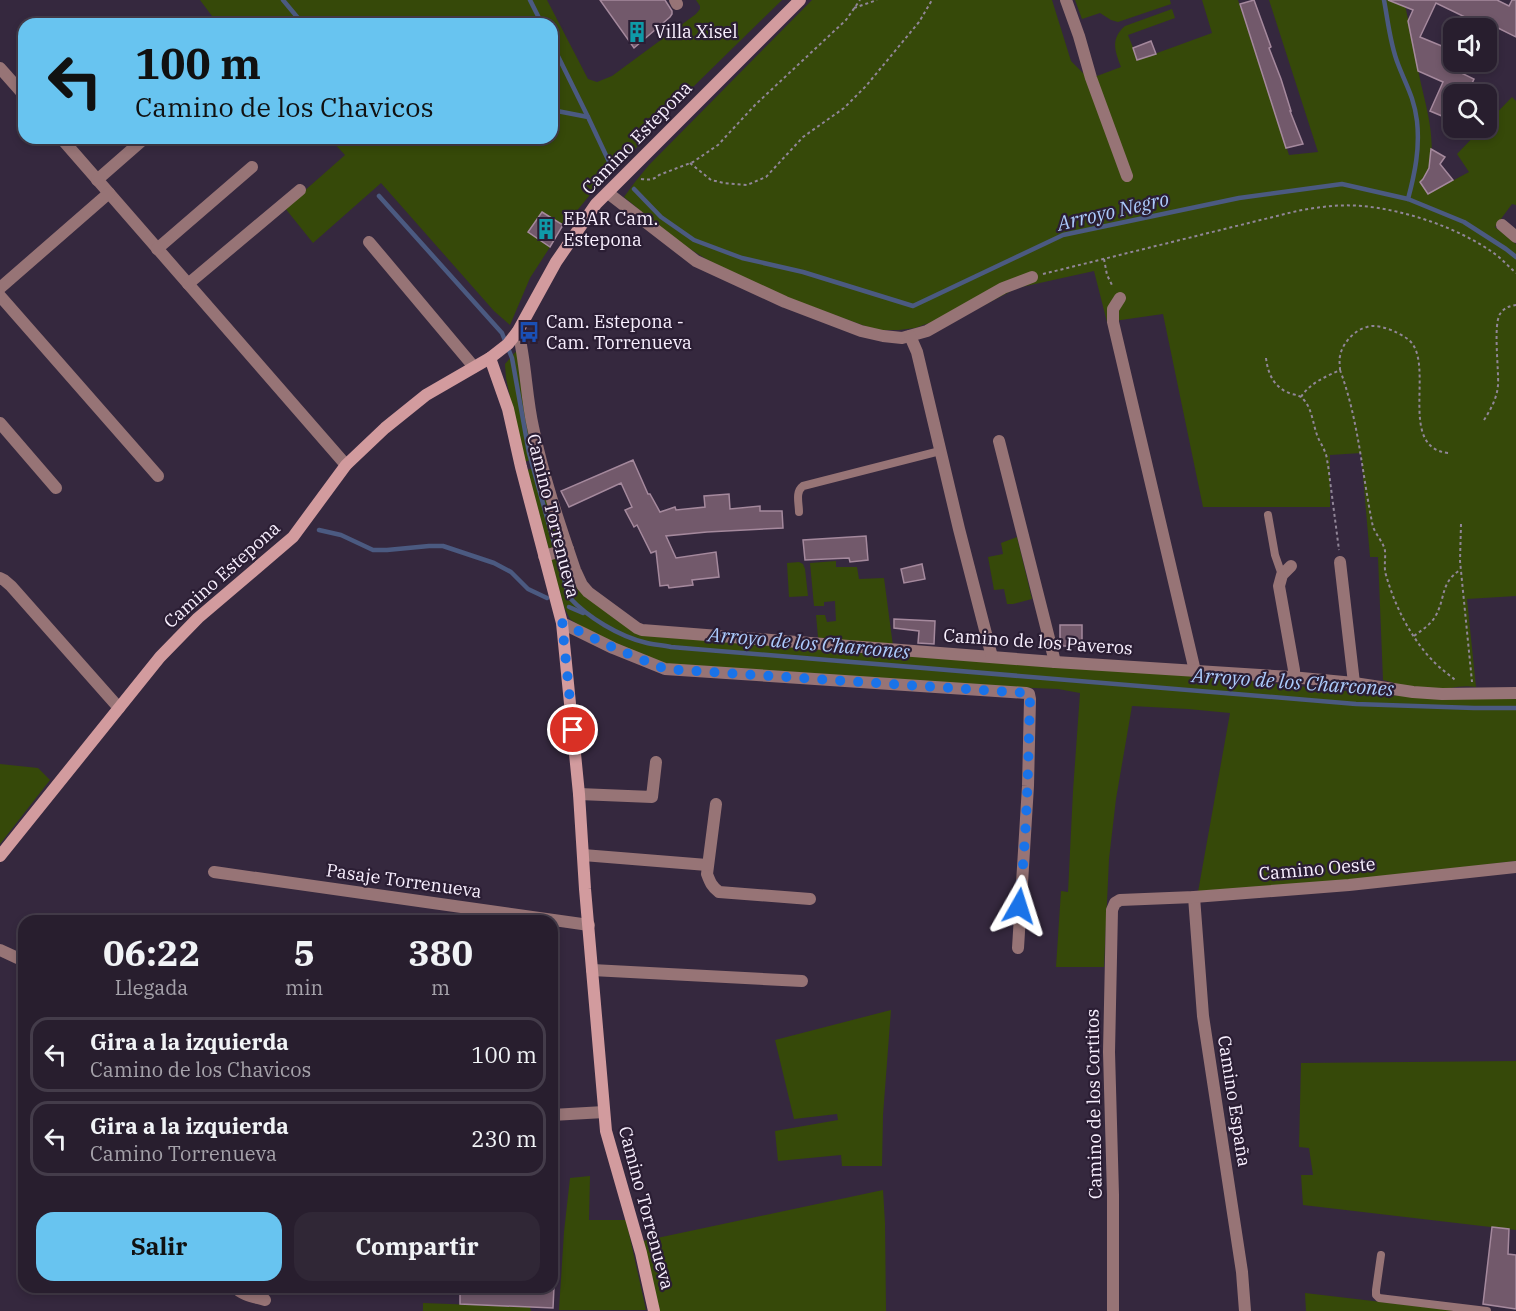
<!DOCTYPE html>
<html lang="es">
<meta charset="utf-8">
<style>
:root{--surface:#281e2e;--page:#302736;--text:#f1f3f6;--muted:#a5a2aa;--line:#443c4a;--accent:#68c4f0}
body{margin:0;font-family:"IBM Plex Serif",serif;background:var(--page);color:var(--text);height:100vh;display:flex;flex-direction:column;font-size:22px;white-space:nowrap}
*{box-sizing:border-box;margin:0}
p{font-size:20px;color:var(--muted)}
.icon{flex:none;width:33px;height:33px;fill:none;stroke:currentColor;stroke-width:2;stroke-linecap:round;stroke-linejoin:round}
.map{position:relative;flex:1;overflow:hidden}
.details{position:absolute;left:18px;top:915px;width:540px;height:378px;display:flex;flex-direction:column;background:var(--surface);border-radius:18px;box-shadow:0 3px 9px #0003,0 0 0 2px var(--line)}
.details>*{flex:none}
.guide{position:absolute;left:18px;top:18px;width:540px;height:126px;border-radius:18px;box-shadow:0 3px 9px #0003,0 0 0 2px var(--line);background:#68c4f0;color:#111;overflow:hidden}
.buttons{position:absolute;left:1443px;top:18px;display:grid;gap:12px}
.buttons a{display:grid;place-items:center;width:54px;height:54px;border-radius:12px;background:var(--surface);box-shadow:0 3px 9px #0003,0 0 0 2px var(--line);font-size:30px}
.pin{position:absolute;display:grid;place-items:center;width:51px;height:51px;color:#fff;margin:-26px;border:3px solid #fff;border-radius:50%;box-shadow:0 2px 6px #0007}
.me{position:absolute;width:66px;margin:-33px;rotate:6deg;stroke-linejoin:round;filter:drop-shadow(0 0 4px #0008)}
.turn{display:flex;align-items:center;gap:21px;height:126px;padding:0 18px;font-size:27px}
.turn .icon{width:78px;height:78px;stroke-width:2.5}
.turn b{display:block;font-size:42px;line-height:51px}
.eta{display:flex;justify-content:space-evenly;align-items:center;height:102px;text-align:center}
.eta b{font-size:36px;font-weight:700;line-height:42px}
.button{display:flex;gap:12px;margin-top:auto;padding:12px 18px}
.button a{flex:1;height:69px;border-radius:18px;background:var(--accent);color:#111;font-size:24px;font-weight:700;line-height:69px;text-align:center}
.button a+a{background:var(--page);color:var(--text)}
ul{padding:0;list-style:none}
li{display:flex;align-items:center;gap:18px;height:75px;margin:0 12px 9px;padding:0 6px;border:3px solid var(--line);border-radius:18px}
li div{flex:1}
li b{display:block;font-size:22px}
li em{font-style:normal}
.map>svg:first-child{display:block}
</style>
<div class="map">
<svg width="1516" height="1311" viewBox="0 0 1516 1311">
<rect width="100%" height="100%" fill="#35283e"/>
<g fill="#364909">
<polygon points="200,0 547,0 588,79 597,82 612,76 696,14 700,9 700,6 696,0 782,0 691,89 623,162 620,162 612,168 566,224 563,225 542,212 528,232 550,247 530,278 510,325 494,311 381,183 313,243 285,208 345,155 329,138 552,138 552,24 218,24"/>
<path d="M812,0H1052L1071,61L1086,76H1097L1121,67C1115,51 1110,39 1125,26L1172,9L1175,18L1128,35L1138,60L1212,33L1202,0H1238L1289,155L1318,152L1269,0H1404C1409,23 1413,46 1418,69C1423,100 1445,156 1420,182L1428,194L1469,172L1457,154L1482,128H1486L1487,123L1512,97L1516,101V205L1512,204L1495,227L1516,244V596L1467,599L1476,687C1461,684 1447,690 1432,690C1415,690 1399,684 1383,680L1378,557H1370L1361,453L1330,455V507H1203L1163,314L1107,322L1094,271L1017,288L933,332L929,323L915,328L899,330H876L771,292L706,259L676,240L624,197L635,182L649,165Z"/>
<polygon points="1075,0 1170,0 1171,4 1118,22 1111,20 1100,13 1082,19"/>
<polygon points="518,349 528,431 535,459 524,462 506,378 505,364"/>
<polygon points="537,467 560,547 549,550 527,470"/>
<polygon points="1017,537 1032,599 1013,604 1007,604 1004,589 994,590 988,557 1003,554 1001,543"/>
<polygon points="566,553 577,586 636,631 1231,679 1384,695 1469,699 1516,698 1516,861 1330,883 1198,892 1230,713 1188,709 1132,706 1116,799 1109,859 1104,967 1056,967 1061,891 1068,892 1073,791 1080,693 1058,689 945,684 668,664 644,656 583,628 570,619 564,607 550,558"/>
<polygon points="836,561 836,567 857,567 859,579 884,578 893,646 821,639 818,637 816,615 825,615 827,622 836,621 835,601 824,602 824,606 814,606 810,563"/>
<polygon points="799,562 803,564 805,569 808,596 789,597 787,563"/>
<polygon points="0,764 38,768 50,780 0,844"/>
<polygon points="891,1010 883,1115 882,1166 842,1166 841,1155 778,1161 775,1131 838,1120 837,1114 794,1119 775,1040"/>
<polygon points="1516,1061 1516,1230 1303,1205 1301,1175 1313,1175 1309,1148 1299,1147 1301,1063"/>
<polygon points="590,1176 589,1220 626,1220 646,1310 559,1310 564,1232 570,1178"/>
<polygon points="883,1190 885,1223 886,1311 659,1311 643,1241"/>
<polygon points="1305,1293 1458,1311 1306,1311"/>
<polygon points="423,1303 530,1307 531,1311 423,1311"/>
</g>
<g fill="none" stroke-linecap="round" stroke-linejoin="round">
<g stroke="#4b5a81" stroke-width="4.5">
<polyline points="283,0 303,24"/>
<polyline points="530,0 542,24"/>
<path d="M1384,0C1388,21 1390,44 1398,64C1406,85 1414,97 1417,121C1420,148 1415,173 1408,199"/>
<polyline points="552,44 588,117"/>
<polyline points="552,110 588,117 612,168"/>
<polyline points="634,189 661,217 694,240 742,258 803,272 913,306 1063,235 1239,198 1342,184 1408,199 1464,222 1506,249 1516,257"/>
<path d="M379,196L502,333L512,358L529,453L569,597C587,617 620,637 647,643C655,645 663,645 671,647L1356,704L1474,708H1516"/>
<polyline points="319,530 341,535 373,550 387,550 429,546 443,546 494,563 511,572 528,589 547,598"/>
<polyline points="569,607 583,613"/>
</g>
</g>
<g fill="#72596b" stroke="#a5899d" stroke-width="1.5">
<polygon points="600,0 665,0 672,11 672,14 670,17 634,48"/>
<polygon points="1254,0 1271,47 1269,48 1281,79 1291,111 1290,111 1303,144 1286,148 1240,4"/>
<polygon points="1388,0 1497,0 1509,6 1512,0 1516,0 1516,37 1496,27 1494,29 1470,17 1469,19 1436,3 1420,37 1454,51 1454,62 1462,62 1457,71 1474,79 1467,94 1454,94 1454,121 1430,111 1443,82 1418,71 1408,21 1413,10"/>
<polygon points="1151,41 1156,54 1137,60 1133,48"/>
<polygon points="1431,149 1445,157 1440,164 1453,180 1428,194 1420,182 1423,179 1429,168"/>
<polygon points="542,212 563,225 550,247 528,232"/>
<polygon points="633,460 648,494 650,494 660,512 675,507 676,510 705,507 704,496 729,494 730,509 760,506 760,511 782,511 783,528 707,532 666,536 676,558 716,552 719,577 692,580 693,585 669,588 668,585 660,586 656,551 651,553 637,525 634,527 625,510 632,507 621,483 569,507 561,491"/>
<polygon points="866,536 868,560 850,562 849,558 805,560 803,540"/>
<polygon points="922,564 925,579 904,583 901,569"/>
<polygon points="894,619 935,621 934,644 918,643 919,631 894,628"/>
<rect x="1060" y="625" width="22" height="21"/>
<polygon points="1492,1227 1509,1229 1508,1254 1516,1255 1516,1309 1483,1304"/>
<polygon points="460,1287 554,1287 553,1308 460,1304"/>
</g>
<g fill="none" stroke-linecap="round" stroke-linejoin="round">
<g stroke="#918698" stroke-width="2" stroke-dasharray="3 3" stroke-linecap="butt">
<polyline points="854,8 877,0"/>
<polyline points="690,163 711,180 724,183 747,185 766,177 803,137 844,108 866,86 919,22 932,0"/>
<path d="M641,179C649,180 654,180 659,175L693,162L718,145L755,105L846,20L860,0"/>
<polyline points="1104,259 1107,275 1113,287"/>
<path d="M1043,274L1297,211C1318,207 1340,204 1362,206C1406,210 1459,228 1495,254C1503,260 1509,267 1516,273"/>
<path d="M1266,358C1268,375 1275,389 1292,394C1297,395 1301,396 1304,400C1312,409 1313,424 1317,435C1319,441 1323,446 1325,452C1327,456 1327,461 1328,465L1339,550"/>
<path d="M1340,370C1340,366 1339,361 1340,356C1342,344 1354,330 1367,327C1376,324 1385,328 1394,331C1399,334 1406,337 1410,341C1435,366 1397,449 1449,453"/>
<path d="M1301,397C1310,383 1325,377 1340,370C1359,421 1362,475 1373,527C1376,534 1381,540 1384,547C1387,554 1383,566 1386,575C1395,607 1412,640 1435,663C1442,670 1450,675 1456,681"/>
<path d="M1484,420C1491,409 1497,398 1498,385C1499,370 1493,325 1500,314C1504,308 1509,306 1516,305"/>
<polyline points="1461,524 1460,561 1472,682"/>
<path d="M1414,636C1422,630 1430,625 1435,617C1446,598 1440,583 1460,570"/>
</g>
<g stroke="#977476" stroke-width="8">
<path d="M799,512C799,503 795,492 803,486L940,451"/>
<polyline points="1268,515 1275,555 1282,575"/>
<polyline points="1381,1255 1376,1290 1376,1295 1379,1298 1487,1311"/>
</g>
<g stroke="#977476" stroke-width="12">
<polyline points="675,0 677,4"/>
<polyline points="1066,0 1079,36 1091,78 1127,176"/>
<polyline points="0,68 24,95"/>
<polyline points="61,138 346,465"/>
<polyline points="97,180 145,138"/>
<polyline points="608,193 696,261 785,302 861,331 883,336 902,338 927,331 1003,288 1032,277"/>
<polyline points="1502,225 1516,237"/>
<polyline points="369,242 474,367"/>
<polyline points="157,249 252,167"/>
<polyline points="188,284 300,190"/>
<polyline points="0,288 109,193"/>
<polyline points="0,296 158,476"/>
<polyline points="1120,298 1113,309 1113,322 1195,671"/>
<path d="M518,331C526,363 526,396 533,427C543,476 559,523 575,570L582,585L588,592L637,628L642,630L1055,662L1291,677L1354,683L1413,692L1442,694L1516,693"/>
<polyline points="910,336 917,352 959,529 992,657"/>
<polyline points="0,423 56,488"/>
<polyline points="999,441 1055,662"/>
<polyline points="544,556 568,549"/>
<polyline points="1340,562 1354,683"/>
<polyline points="1291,566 1282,575 1279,586 1294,670 1294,677"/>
<polyline points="0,578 4,580 11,586 119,708"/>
<polyline points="562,623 613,648 665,669 1026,693 1029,694 1030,699 1028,786 1018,948"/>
<polyline points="579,794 652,797 656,762"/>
<path d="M716,804L707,874C710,882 712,887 719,892L810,899"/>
<polyline points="583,855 707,865"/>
<polyline points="214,872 589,925"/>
<polyline points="1194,897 1203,1016 1242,1272 1245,1311"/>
<polyline points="0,950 24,961"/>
<polyline points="592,970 802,981"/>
<polyline points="552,1115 604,1112"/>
<path d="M235,1287C241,1295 255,1297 265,1300"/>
<polyline points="1113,1311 1113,1195 1109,1052 1112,910 1115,903 1120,900 1194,897 1349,885 1516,867"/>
</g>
<g stroke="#d29b9e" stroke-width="12">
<polyline points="490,358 508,409 521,467 562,623 579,794 585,889 606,1131 641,1253 654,1311"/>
<polyline points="0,856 160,657 198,618 293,537 346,465 385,428 426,395 490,358 508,344 518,331 556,262 596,204 800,0"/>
</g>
</g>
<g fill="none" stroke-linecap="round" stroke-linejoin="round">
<path stroke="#1a73e8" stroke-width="10" stroke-dasharray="0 18" d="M573,730L562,623L614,648L665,669L1026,693L1029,694L1030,699C1028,768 1027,837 1019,906"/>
</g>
<defs>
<symbol id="building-bare" viewBox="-9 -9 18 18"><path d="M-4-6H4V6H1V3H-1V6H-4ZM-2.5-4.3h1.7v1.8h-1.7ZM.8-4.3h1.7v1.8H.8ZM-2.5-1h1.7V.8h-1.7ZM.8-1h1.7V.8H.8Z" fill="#0f9aa8" stroke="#2b1e34" stroke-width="2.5" paint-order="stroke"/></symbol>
<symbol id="bus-bare" viewBox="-9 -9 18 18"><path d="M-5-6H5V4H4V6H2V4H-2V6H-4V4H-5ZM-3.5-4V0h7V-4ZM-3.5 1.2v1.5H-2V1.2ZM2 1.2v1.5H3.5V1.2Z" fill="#1a4fb4" stroke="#2b1e34" stroke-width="2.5" paint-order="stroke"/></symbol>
</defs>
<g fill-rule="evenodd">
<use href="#building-bare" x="622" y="17" width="30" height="30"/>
<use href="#building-bare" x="531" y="214" width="30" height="30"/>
<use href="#bus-bare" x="514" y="317" width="30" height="30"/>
</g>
<g text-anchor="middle" stroke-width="4.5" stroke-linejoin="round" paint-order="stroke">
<g font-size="18" fill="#f9f0ff" stroke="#2b1e34" text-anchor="start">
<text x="654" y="38">Villa Xisel</text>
<text x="563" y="225">EBAR Cam.<tspan x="563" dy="21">Estepona</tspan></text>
<text x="546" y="328">Cam. Estepona -<tspan x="546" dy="21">Cam. Torrenueva</tspan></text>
</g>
<g font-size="18" fill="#f9f0ff" stroke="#2b1e34">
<text transform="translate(637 138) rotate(-46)" y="6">Camino Estepona</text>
<text transform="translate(553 516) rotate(76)" y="6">Camino Torrenueva</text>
<text transform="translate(222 575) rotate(-42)" y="6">Camino Estepona</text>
<text transform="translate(1038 642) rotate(4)" y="6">Camino de los Paveros</text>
<text transform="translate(1317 869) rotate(-5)" y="6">Camino Oeste</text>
<text transform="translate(404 881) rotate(8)" y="6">Pasaje Torrenueva</text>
<text transform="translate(1234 1101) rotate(81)" y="6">Camino España</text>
<text transform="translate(1094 1104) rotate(-91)" y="6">Camino de los Cortitos</text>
<text transform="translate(646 1208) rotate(75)" y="6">Camino Torrenueva</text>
</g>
<g font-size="20" font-style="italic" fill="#abcafb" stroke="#2b1e34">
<text transform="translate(1113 211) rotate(-13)" y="7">Arroyo Negro</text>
<text transform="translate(809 643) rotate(5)" y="7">Arroyo de los Charcones</text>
<text transform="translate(1293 682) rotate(4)" y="7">Arroyo de los Charcones</text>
</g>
</g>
</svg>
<div class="buttons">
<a><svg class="icon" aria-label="sound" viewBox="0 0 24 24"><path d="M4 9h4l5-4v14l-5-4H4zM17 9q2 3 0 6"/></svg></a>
<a><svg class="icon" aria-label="search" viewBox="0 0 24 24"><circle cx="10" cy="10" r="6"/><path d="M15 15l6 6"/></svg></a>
</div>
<div class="pin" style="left:573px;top:730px;background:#d93025"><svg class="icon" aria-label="arrive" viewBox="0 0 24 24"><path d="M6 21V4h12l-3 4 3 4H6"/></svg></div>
<svg class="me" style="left:1019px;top:906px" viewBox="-20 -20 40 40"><path d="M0-17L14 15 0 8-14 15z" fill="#1a73e8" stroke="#fff" stroke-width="4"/></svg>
<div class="guide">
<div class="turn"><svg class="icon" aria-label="left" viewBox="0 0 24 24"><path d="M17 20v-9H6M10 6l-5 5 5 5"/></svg><div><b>100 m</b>Camino de los Chavicos</div></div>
</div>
<section class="details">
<div class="eta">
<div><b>06:22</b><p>Llegada</p></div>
<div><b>5</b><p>min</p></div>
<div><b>380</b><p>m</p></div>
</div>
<ul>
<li><svg class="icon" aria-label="left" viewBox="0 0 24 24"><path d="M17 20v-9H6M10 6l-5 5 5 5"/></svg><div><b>Gira a la izquierda</b><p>Camino de los Chavicos</p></div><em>100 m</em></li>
<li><svg class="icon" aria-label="left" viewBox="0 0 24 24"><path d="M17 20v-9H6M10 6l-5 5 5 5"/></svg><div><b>Gira a la izquierda</b><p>Camino Torrenueva</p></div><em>230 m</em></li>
</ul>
<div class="button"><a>Salir</a><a>Compartir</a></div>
</section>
</div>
